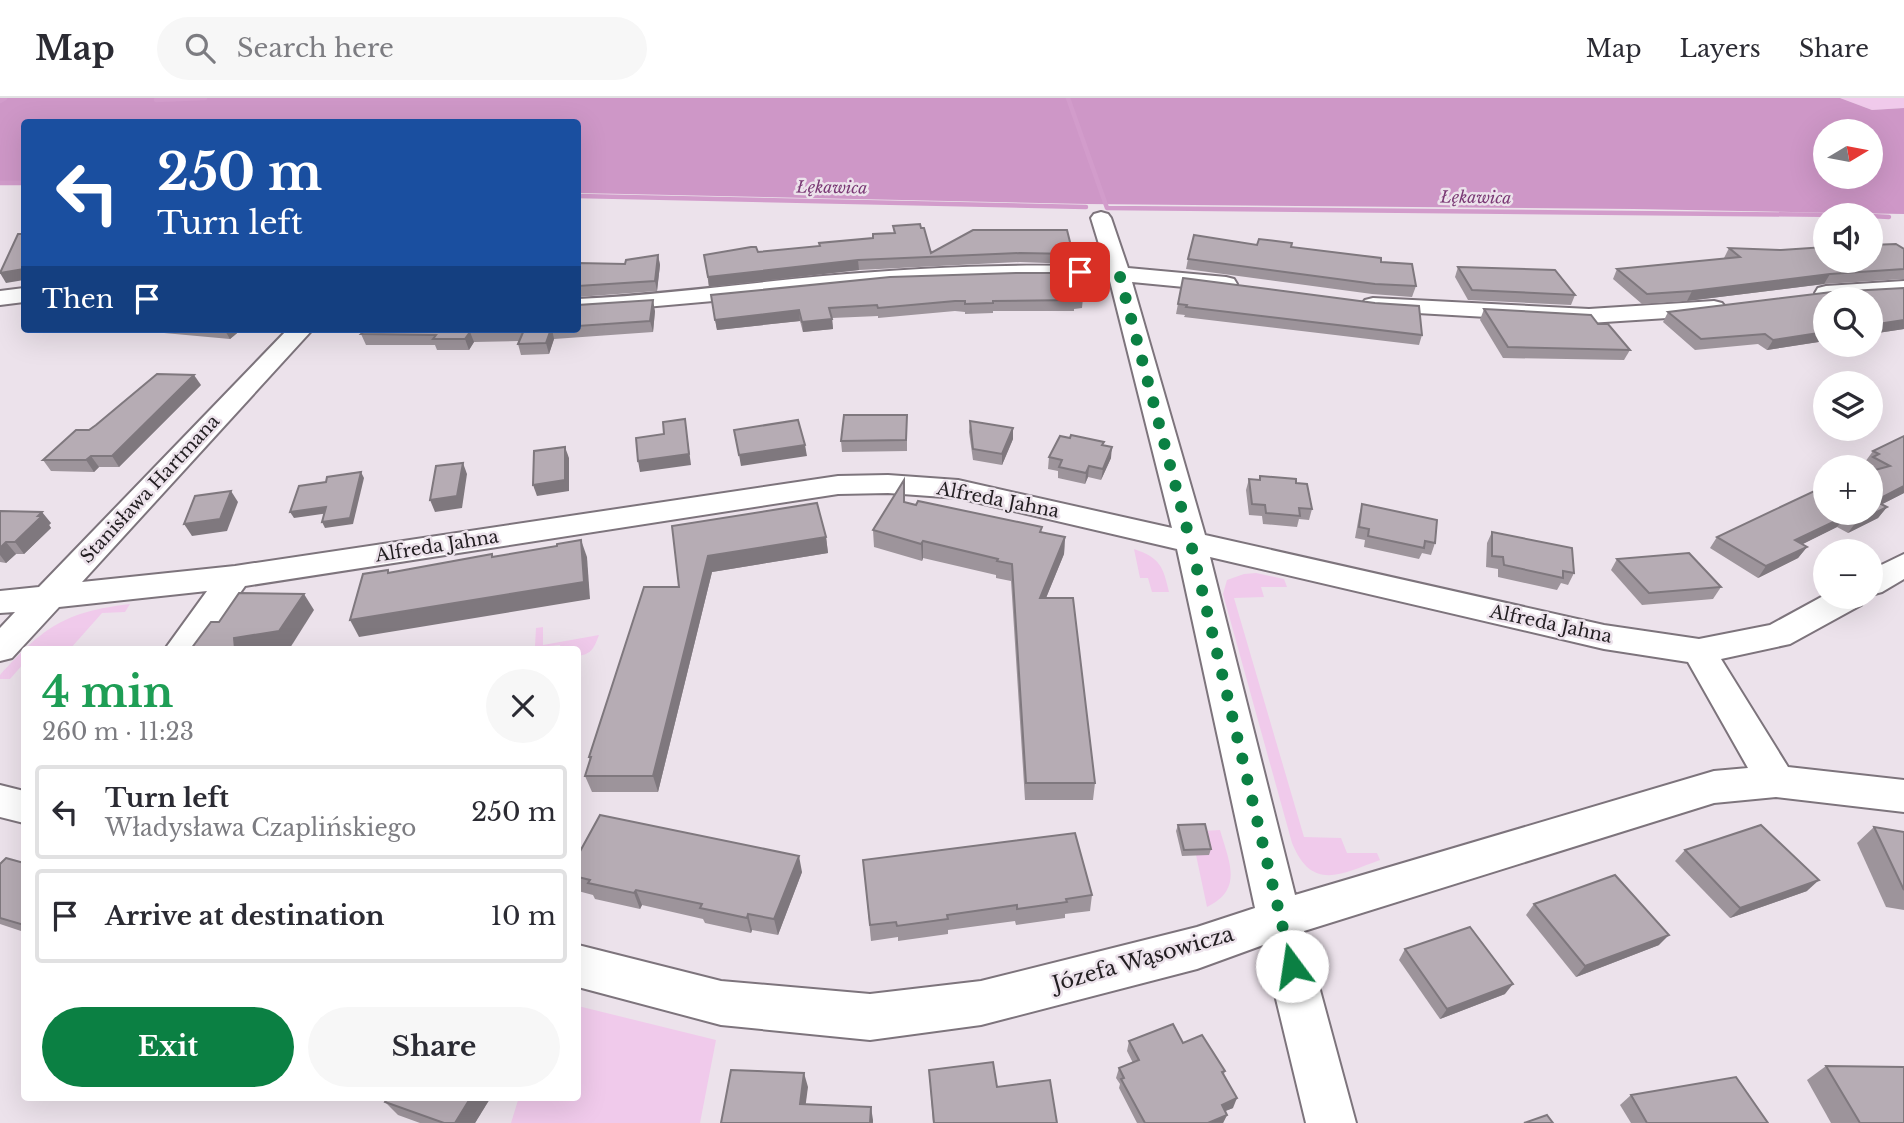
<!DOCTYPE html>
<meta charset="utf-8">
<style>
:root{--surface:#fff;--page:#f7f7f7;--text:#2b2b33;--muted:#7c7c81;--line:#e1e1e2;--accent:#0b8043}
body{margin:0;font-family:"Libre Baskerville",serif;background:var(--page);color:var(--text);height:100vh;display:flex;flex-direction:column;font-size:26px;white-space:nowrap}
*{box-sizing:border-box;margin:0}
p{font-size:23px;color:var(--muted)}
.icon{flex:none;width:38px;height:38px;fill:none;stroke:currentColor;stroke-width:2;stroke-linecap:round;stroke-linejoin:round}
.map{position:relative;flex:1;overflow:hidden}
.drawer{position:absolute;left:21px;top:548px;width:560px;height:455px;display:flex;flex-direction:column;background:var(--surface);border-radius:7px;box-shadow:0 7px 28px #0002}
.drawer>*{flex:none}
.top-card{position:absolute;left:21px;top:21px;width:560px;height:214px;border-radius:7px;box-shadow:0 7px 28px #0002;background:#1a4fa0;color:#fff;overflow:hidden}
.needle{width:46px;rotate:80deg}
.controls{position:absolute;left:1813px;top:21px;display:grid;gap:14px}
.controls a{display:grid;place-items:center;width:70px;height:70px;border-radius:50%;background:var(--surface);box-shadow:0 7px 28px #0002;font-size:35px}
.pin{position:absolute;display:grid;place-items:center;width:60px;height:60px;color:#fff;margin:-30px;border-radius:14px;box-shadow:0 4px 10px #0006}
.me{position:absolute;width:77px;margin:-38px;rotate:346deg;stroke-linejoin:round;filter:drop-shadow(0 0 5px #0008)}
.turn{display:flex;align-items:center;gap:24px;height:147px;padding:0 21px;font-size:32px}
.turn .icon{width:91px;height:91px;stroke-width:2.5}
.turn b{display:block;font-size:49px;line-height:60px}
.then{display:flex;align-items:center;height:66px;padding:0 21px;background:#0003;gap:14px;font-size:26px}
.round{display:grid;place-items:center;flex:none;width:74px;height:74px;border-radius:37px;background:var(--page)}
.overview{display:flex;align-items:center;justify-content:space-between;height:119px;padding:0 21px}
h1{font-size:42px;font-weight:700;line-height:52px;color:#1e9e55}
.primary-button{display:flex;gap:14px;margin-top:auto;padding:14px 21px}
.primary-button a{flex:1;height:80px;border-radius:42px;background:var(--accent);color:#fff;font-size:28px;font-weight:700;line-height:80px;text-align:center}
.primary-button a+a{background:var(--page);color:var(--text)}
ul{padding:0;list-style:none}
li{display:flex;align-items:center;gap:21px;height:94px;margin:0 14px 10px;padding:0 7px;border:4px solid var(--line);border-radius:7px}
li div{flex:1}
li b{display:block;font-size:26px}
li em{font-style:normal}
header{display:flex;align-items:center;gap:42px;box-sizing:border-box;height:98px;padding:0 35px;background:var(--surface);border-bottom:2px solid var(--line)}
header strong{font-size:33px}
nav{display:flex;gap:38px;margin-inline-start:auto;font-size:24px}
.search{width:490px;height:63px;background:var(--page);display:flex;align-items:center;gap:18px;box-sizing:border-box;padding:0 24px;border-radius:38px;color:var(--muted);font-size:26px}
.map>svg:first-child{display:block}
</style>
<header>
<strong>Map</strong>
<div class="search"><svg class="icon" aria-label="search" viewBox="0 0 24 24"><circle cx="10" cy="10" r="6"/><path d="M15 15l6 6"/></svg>Search here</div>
<nav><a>Map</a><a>Layers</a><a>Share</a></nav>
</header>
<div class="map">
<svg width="1904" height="1025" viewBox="0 0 1904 1025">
<rect width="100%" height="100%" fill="#ece2eb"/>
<g fill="#f0caeb">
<polygon points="1840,0 1904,0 1904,10 1872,12"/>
<path d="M1134,451C1160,460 1163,468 1169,494H1152L1148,480H1140Z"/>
<path d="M1256,475L1284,481L1287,489H1261L1264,499L1234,500L1304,739L1341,740L1347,755H1377L1380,762C1341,776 1312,794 1292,745L1223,496L1227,482L1244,476Z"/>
<path d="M130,506L125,514L102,515L70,551H24V565L10,581H0V577C44,529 64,514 130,506Z"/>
<path d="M543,529V547L599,537C594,550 592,556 578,558V551H561L560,547L516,551L535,548L536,530Z"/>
<path d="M1220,732C1229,764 1244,791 1207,809L1196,757H1209L1203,733Z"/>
<polygon points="578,908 716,942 700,1025 511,1025 519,999 578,999"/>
</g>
<path fill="#ce97c7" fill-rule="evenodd" d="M0,0H1840L1872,12L1904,10V116L1634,111L1087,106L578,95V24H24V85H0ZM1825,33H1871V79H1825Z"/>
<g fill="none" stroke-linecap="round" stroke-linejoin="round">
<g stroke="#d29ccb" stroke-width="4.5">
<polyline points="1068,0 1107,110 1844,117"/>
<polyline points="156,2 205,0"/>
<polyline points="0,3 5,0"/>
<polyline points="0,85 24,85"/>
<polyline points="578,98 1086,109"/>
<polyline points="1871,118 1889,119"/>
</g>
<defs>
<g id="minor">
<path d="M1101,114L1108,116L1111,120L1128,170L1226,179L1234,181L1237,186L1234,191L1226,193L1132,184L1205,437L1604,527L1699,541L1770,527L1825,497L1865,499L1861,507L1790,546L1721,561L1788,669L1904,682V714L1776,699L1714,705L1304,833L1356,1025H1306L1263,847L1197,871L981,927L870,942L721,927L578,889V847L721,883L870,896L981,883L1197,829L1255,810L1177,451L958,400L888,395L838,396L245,488L200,551H165L207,493L59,509L12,560L0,563V530L15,514L0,515V493L39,489L288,231H313L82,484L235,468L838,378L888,377L958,382L1172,430L1110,183L997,182L905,186L578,215V201C660,197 741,186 823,178C916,170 1011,165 1106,169L1091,120L1094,116ZM1210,459L1604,551L1688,564L1748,670L1714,673L1295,797Z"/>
<polygon points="1904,183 1904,197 1825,202 1818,200 1815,195 1818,190 1826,188"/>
<polygon points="24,190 24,204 0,207 0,193"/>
<polygon points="1373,200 1589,211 1714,203 1722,205 1726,210 1722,215 1714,217 1589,225 1365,212 1361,207 1365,202"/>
<polygon points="1904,456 1904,481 1882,494 1871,497 1871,472"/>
<polygon points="0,687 24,693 24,725 0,719"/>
</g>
</defs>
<use href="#minor" stroke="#7d747c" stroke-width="4"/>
<use href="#minor" fill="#fff" fill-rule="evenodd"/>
</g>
<g fill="#9d949b">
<polygon points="893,128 921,130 931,155 973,132 1073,156 1072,166 1020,164 859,172 709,189 704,157 758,154 820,148 873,140 894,135"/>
<polygon points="1257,147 1291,149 1381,164 1416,188 1412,199 1372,196 1186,171 1188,161"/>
<polygon points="1729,150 1781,152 1904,151 1904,181 1824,186 1687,203 1642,206 1613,181 1617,171 1725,161 1724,160"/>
<polygon points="658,157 660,167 657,193 578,199 578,165 625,166"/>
<polygon points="1458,169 1575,197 1571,207 1468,202 1455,179"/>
<polygon points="1183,180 1422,237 1419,247 1184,219 1185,217 1176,216"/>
<polygon points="1904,190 1904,231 1871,236 1871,201 1825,201 1825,243 1767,252 1758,246 1695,252 1663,224 1668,214 1832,194"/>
<polygon points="711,197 1083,200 1082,210 1074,211 1074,213 993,213 993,215 965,216 965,214 955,213 878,220 878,218 832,220 833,231 803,234 800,223 717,232"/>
<polygon points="578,207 655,213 653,234 554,241 549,256 521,257 518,246 519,243 474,244 469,252 437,252 435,247 366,247 361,236 366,231 578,231"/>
<polygon points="1484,211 1598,226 1630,252 1624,262 1503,260 1480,222"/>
<polygon points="141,231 242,231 230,241 142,233"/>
<polygon points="201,287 119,369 99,369 94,374 51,373 43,362 89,332"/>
<polygon points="970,323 1013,330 1013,341 1002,367 973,362 969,334"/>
<polygon points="907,328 907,353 842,354 841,343"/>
<polygon points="1904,338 1904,395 1882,406 1887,409 1878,420 1848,435 1837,429 1802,446 1807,449 1798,460 1758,480 1710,450 1717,439 1871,415 1871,369 1865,369 1868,366 1865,364 1873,353"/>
<polygon points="1103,347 1111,360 1101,382 1088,379 1085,386 1058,380 1058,373 1048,371 1049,359"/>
<polygon points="1260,378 1296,385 1312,411 1309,422 1299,421 1297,429 1263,426 1262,418 1249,417 1246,392 1249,381 1259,382"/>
<polygon points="905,404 1065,439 1064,456 1046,500 1095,685 1093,702 1025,702 1011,483 996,480 996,477 923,460 922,463 874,449 873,432"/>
<polygon points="1362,406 1435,445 1431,457 1422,455 1419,461 1364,449 1365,442 1355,440 1359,418"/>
<polygon points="0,413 51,425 49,427 51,430 24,456 16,456 6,465 0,464"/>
<polygon points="672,428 826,439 828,455 712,474 658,694 592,694 585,678 590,663 589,659 679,489"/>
<polygon points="1492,434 1574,475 1568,487 1561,485 1557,492 1498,479 1498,471 1486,469 1487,445"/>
<polygon points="1617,461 1721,489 1713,501 1642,507 1611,472"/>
<polygon points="1178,727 1211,751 1209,757 1182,758 1176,733"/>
<polygon points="1874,729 1904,734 1904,812 1886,809 1857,745"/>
<polygon points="1685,752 1807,793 1730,820 1675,763"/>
<polygon points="578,757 802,774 778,837 752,832 751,835 705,825 703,821 642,807 640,811 595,801 593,797 578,793"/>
<polygon points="863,762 1092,797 1090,813 1065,816 1065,820 1016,827 1015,823 948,832 948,836 898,843 898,839 871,843"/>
<polygon points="24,765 24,834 0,826 0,766"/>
<polygon points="1534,806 1659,847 1576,879 1526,817"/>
<polygon points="1405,851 1505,896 1440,921 1399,862"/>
<polygon points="1129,943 1183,945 1225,973 1224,976 1233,1010 1225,1013 1227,1017 1223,1025 1137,1025 1119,990 1120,986 1116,980 1119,970 1133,965 1127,953"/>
<polygon points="1826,968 1904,1025 1831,1025 1807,982"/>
<polygon points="929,972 997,989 1057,1025 933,1025"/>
<polygon points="1631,997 1768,1025 1631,1025 1620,1007"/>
<polygon points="388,999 491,999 475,1025 420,1025 398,1017 385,1004"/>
</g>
<g fill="#7f787e">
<polygon points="658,157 660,167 657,193 655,183"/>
<polygon points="858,162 859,172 709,189 708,179"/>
<polygon points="24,171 24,182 6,185 0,175"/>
<polygon points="1830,176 1824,186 1687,203 1692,193"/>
<polygon points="653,202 655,213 653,234 650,223"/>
<polygon points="799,212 800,223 717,232 715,222"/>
<polygon points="832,221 833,231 803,234 802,224"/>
<polygon points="1904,222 1904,231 1871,236 1871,227"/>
<polygon points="224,231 242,231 230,241"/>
<polygon points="552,231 554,241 549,256 546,245"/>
<polygon points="470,234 474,244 469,252 465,241"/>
<polygon points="1825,234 1825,243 1767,252 1773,242"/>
<polygon points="194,277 201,287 119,369 112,358"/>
<polygon points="685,321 691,367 640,374 638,363"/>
<polygon points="1013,330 1013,341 1002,367 1002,356"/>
<polygon points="805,347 807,358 741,368 739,357"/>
<polygon points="565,349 569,360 569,393 537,398 533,387"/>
<polygon points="1112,349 1111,360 1101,382 1103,371"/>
<polygon points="91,358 99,369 94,374 86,362"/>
<polygon points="463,365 467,376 462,410 435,414 430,402"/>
<polygon points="1089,368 1088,379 1085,386 1086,375"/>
<polygon points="361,374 364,380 353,426 325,430 322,424"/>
<polygon points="1904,388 1904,395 1871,412 1875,403"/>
<polygon points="231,393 238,404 227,433 192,438 184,426"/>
<polygon points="326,409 329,415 294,420 290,414"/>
<polygon points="1887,409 1878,420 1848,435 1856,424"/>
<polygon points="42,414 51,425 49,427 51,430 24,456 15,444"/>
<polygon points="1846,418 1837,429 1787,454 1795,442"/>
<polygon points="826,439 828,455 712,474 658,694 653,678 708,458"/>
<polygon points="1065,439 1064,456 1039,517 1040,500"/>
<polygon points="581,442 587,459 590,501 359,539 350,522"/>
<polygon points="923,443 923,460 922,463 921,446"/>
<polygon points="6,444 16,456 6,465 0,457 0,450"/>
<polygon points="1807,449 1798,460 1758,480 1766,468"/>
<polygon points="304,496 314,512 290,550 282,551 235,551 234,540"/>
<polygon points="799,758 802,774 778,837 774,821"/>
<polygon points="1819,782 1807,793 1730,820 1740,810"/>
<polygon points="636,792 642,807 640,811 634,795"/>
<polygon points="748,816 752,832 751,835 747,820"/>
<polygon points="1669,837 1659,847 1576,879 1585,868"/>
<polygon points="1513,886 1505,896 1440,921 1447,911"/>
<polygon points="804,975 808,989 804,1019 800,1006"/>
<polygon points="471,999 491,999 475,1025 455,1025"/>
<polygon points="1237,1000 1233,1010 1218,1016 1222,1007"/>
<polygon points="871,1009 873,1022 873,1025 870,1025"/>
<polygon points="1227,1017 1223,1025 1208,1025"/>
</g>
<g fill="#b6acb4" stroke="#7f787e" stroke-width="2">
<polygon points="920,126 921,130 924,130 931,155 973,132 1067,132 1073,156 1020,155 858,162 708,179 704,157 751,149 756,149 758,154 820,148 819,145 873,140 873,136 895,135 893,128"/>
<polygon points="18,136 24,136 24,171 0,175"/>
<polygon points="1194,137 1257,147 1259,141 1292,145 1291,149 1381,160 1381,164 1412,166 1416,188 1375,186 1188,161"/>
<polygon points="1896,146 1904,151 1904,171 1830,176 1692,193 1647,196 1617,171 1740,159 1729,150 1781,152 1825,149 1825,163 1871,163 1871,147"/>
<polygon points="658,157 655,183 578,188 578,165 625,166 626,162"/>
<polygon points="1458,169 1555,172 1575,197 1472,192"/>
<polygon points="1016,175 1078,175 1083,194 1083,200 1074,200 1075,202 993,203 993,205 965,206 965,203 955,203 878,210 877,207 829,210 832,221 802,224 799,212 715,222 711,197 890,179"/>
<polygon points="1183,180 1375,205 1419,208 1422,237 1186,209 1187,207 1178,206"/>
<polygon points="1904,190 1904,222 1871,227 1871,201 1825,201 1825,234 1773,242 1765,236 1701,241 1668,214 1832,194"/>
<polygon points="653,202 650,223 578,228 578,207"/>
<polygon points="1484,211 1591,217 1598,226 1608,226 1630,252 1508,249"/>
<polygon points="366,231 551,231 546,245 518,246 524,232 470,234 465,241 433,241 436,237 361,236"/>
<polygon points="157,276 194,277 112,358 91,358 86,362 43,362 76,332 89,332 96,327"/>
<polygon points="844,317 907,317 906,342 841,343"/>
<polygon points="685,321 689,356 638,363 636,340 664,336 663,324"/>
<polygon points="798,322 805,347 739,357 734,332"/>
<polygon points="970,323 1013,330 1002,356 973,351"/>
<polygon points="1071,337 1104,344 1102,347 1112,349 1103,371 1089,368 1086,375 1059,369 1062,362 1049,359 1060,338 1070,340"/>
<polygon points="1904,338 1904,388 1875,403 1887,409 1856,424 1846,418 1795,442 1807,449 1766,468 1717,439 1825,388 1825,415 1871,415 1871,373 1890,368 1873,359 1879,356 1873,353"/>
<polygon points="565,349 565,382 533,387 534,353"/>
<polygon points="463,365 457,398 430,402 436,368"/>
<polygon points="361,374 350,420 322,424 326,409 290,414 299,388 326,384 327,379"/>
<polygon points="1260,378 1296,381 1296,385 1307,386 1312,411 1299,410 1300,418 1266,415 1265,407 1252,406 1249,381 1260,382"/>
<polygon points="904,382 904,404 916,407 918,403 1042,429 1040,434 1065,439 1040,500 1073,500 1095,685 1026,685 1012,466 997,463 998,461 923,443 921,446 873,432"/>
<polygon points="231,393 220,421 184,426 195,398"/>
<polygon points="817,405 826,439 708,458 653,678 585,678 591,659 589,659 644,489 679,489 672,428"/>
<polygon points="1362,406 1437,422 1435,445 1425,443 1424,450 1368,438 1369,431 1359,429"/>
<polygon points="0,413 42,414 38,418 42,418 15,444 6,444 0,450"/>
<polygon points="1492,434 1572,450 1574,475 1563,473 1563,480 1504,467 1503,459 1492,458"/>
<polygon points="581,442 584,484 350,522 363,476 388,472 388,475 492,456 492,459 557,448 557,446"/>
<polygon points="1689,455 1721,489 1649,495 1617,461"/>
<polygon points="239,495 304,496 279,533 234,540 235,551 191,551 211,524 219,524"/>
<polygon points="600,717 799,758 774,821 748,816 747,820 700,810 702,806 636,792 634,795 588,785 590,782 578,779 578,757"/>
<polygon points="1205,726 1211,751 1184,752 1178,727"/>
<polygon points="1761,727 1819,782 1740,810 1685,752"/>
<polygon points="1874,729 1904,734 1904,792"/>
<polygon points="1075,735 1092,797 1066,801 1067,804 1017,811 1017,807 947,817 948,821 897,828 896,824 870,827 863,762"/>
<polygon points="6,760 24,765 24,827 0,820 0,766"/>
<polygon points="1615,777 1669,837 1585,868 1534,806"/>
<polygon points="1470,829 1513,886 1447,911 1405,851"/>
<polygon points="1173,926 1183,945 1202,937 1225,973 1222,974 1237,1000 1222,1007 1227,1017 1208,1025 1145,1025 1121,981 1124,980 1119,970 1139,962 1129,943"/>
<polygon points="993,964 997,989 1050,982 1057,1025 934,1025 929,972"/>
<polygon points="1826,968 1904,969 1904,1025 1860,1025"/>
<polygon points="731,972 804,975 800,1006 871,1009 870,1025 721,1025"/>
<polygon points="1736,979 1768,1025 1647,1025 1631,997"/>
<polygon points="388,999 471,999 455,1025 444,1025 385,1004"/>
<polygon points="1547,1017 1553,1025 1524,1025"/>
</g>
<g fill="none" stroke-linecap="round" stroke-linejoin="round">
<polyline stroke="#0b8043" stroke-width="12" stroke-dasharray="0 21.6" points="1080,174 1119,175 1191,446 1292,868"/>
</g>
<g text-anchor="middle" stroke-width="5" stroke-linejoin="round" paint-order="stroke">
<g font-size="16" font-style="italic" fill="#793874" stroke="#ece2eb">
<text transform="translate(832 89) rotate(1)" y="6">Łękawica</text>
<text transform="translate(1476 99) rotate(1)" y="6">Łękawica</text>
</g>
<g font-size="18" fill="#221e21" stroke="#ece2eb">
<text transform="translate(150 391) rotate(-47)" y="6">Stanisława Hartmana</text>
<text transform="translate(998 402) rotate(11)" y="6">Alfreda Jahna</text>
<text transform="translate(437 448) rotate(-9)" y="6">Alfreda Jahna</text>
<text transform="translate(1551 526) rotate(12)" y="6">Alfreda Jahna</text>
</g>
<g font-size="21" fill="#221e21" stroke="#ece2eb">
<text transform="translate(1143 861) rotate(-16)" y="7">Józefa Wąsowicza</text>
</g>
</g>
</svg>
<div class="controls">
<a><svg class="needle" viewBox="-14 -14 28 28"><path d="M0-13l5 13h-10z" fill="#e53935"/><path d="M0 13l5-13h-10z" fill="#7c7c81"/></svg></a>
<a><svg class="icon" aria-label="sound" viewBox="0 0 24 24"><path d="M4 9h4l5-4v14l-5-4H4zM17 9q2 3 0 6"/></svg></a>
<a><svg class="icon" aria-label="search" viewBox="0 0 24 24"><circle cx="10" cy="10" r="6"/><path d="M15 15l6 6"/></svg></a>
<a><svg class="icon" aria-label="layers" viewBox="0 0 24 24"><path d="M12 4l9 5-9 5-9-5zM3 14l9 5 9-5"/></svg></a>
<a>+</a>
<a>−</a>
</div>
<div class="pin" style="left:1080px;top:174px;background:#d93025"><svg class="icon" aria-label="arrive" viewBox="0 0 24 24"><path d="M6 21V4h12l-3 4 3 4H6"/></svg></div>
<svg class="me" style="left:1292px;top:868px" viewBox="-20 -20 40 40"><circle r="19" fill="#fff"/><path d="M0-13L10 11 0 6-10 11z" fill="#0b8043"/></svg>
<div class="top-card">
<div class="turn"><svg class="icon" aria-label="left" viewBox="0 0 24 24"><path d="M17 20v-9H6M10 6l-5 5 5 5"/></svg><div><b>250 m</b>Turn left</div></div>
<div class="then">Then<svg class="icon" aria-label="arrive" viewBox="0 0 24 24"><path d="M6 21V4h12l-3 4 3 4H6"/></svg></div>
</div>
<section class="drawer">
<div class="overview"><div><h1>4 min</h1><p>260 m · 11:23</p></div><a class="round"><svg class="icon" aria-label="close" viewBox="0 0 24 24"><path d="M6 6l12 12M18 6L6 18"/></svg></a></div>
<ul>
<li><svg class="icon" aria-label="left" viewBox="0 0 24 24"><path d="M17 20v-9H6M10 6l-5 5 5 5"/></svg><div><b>Turn left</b><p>Władysława Czaplińskiego</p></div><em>250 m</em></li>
<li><svg class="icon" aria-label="arrive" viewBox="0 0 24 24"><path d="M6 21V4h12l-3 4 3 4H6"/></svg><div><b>Arrive at destination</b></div><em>10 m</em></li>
</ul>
<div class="primary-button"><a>Exit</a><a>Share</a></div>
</section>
</div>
